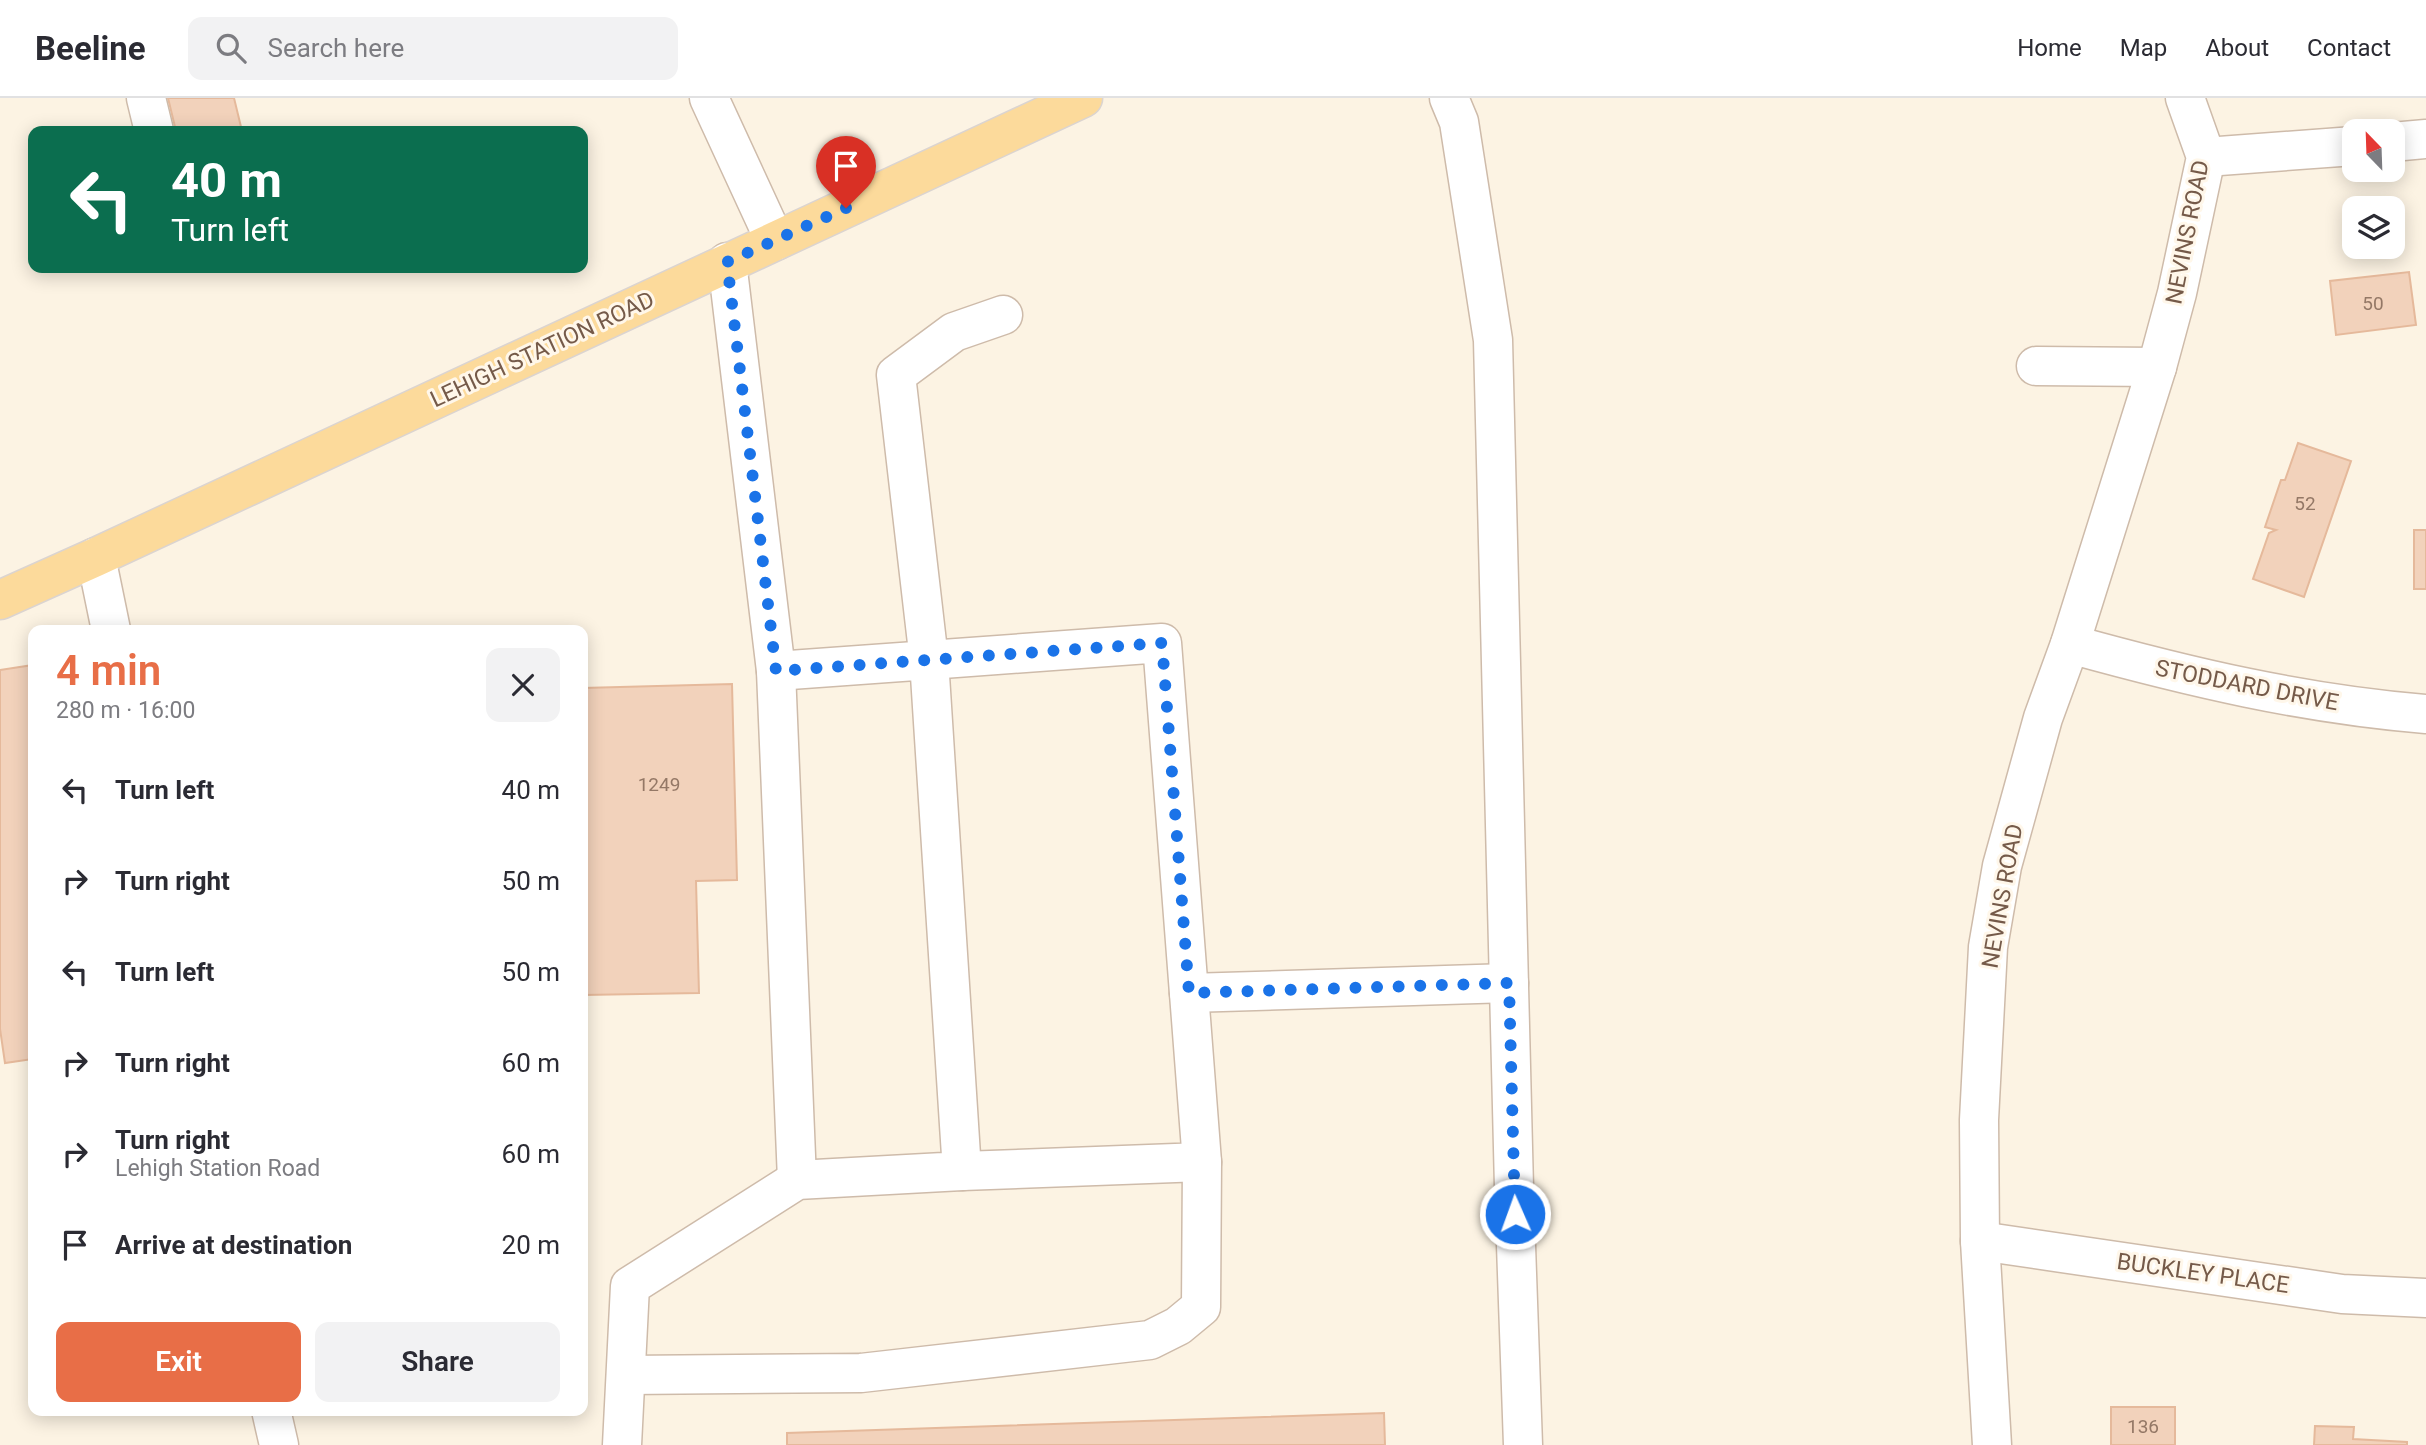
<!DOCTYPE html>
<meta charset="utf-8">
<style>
:root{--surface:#fff;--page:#f2f2f3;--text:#2b2b33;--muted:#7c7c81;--line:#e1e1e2;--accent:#e86e47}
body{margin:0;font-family:Roboto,sans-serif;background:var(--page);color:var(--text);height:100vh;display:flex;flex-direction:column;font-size:26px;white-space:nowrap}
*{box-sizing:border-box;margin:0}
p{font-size:23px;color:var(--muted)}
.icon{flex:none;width:38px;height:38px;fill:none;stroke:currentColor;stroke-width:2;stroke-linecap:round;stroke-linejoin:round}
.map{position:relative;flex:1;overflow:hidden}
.details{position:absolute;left:28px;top:527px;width:560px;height:791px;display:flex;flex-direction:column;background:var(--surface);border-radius:14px;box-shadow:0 4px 18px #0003}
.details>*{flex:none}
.guide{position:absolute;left:28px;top:28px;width:560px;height:147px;border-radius:14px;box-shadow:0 4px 18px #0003;background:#0b6e4f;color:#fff;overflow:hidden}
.needle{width:46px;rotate:337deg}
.controls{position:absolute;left:2342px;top:21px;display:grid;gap:14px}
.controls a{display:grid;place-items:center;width:63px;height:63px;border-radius:14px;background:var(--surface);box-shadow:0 4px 18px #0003;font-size:35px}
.pin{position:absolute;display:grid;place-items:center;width:60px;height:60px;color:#fff;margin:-72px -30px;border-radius:50% 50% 50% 0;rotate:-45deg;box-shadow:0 0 7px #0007}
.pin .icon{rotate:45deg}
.me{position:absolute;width:77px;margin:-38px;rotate:358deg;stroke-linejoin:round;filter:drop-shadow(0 0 5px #0008)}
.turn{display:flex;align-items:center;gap:24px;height:147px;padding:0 28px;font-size:32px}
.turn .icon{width:91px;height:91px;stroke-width:2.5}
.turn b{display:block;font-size:49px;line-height:60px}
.round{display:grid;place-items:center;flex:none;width:74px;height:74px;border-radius:14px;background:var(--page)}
.summary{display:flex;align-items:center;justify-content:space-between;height:119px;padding:0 28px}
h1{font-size:42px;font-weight:600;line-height:52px;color:var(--accent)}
.action{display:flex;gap:14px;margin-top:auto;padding:14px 28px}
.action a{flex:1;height:80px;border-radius:14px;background:var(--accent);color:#fff;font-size:28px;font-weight:600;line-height:80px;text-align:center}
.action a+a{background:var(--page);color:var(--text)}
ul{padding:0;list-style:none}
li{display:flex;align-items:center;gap:21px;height:91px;padding:0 28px}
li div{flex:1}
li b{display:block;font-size:26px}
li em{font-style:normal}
header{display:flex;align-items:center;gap:42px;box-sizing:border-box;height:98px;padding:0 35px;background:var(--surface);border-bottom:2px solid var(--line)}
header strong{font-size:33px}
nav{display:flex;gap:38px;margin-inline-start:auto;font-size:24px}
.search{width:490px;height:63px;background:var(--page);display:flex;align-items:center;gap:18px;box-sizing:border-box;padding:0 24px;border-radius:14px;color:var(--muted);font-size:26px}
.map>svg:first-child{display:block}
</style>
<header>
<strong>Beeline</strong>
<div class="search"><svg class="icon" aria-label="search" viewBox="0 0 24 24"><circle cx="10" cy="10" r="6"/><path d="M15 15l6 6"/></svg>Search here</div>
<nav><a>Home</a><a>Map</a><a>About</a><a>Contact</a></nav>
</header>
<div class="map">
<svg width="2426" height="1347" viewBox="0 0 2426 1347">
<rect width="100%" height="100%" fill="#fcf3e3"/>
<g fill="#f2d2bb" stroke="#e5b99b" stroke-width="2">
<polygon points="168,0 234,0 242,33 176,33"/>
<polygon points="2409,174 2416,227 2336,237 2330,183"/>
<polygon points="2298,345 2351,363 2304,499 2253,481 2269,435 2276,432 2265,429 2281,382 2285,382"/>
<rect x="2414" y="432" width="12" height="59"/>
<polygon points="33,567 33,961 5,965 0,931 0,572"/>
<polygon points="732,586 737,782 696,783 699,895 583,897 583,590"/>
<rect x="2111" y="1309" width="64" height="38"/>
<polygon points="1384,1315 1385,1347 787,1347 787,1335"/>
<polygon points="2315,1328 2354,1329 2353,1341 2407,1344 2407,1347 2314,1347"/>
</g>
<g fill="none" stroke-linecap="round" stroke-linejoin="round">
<defs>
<g id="minor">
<polyline points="146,0 154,33"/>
<polyline points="709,0 775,143"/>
<polyline points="1449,0 1459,24 1493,242 1514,1090 1523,1347"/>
<polyline points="2392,44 2426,41"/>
<polyline points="2206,59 2354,48"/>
<polyline points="2036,268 2157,269"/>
<polyline points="96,459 111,532"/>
<path d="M2070,546C2189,579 2303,606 2426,616"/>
<polyline points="776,573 797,1082"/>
<polyline points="1189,895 1509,885"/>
<polyline points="962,1073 1202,1064 1162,545 929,562 896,277 954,234 1003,217"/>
<polyline points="1980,1143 2342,1196 2426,1200"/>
<polyline points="627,1277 861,1275 1150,1242 1178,1228 1201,1209 1202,1064"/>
<polyline points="271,1312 279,1347"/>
<polyline points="622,1347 630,1188 797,1082 962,1073 929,562 776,573 727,164"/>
<polyline points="1992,1347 1980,1143 1979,1022 1988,849 2002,768 2043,620 2070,546 2157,269 2177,195 2206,59 2185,0"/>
</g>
<polyline id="major" points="0,502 96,459 1083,0"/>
</defs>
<use href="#minor" stroke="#cebbaa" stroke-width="41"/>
<use href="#major" stroke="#dbd4d0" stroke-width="41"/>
<use href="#minor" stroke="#fff" stroke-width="38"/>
<use href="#major" stroke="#fcda9b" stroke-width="38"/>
</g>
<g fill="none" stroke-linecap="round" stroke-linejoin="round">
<polyline stroke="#1a73e8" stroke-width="12" stroke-dasharray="0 21.6" points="846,110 727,164 776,573 1162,545 1189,895 1509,885 1515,1116"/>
</g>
<g text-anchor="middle" stroke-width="6" stroke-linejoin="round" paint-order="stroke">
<g font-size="19" fill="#947866">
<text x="2373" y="212">50</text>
<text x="2305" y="412">52</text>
<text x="659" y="693">1249</text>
<text x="2143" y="1335">136</text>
</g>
<g font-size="23" fill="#755a49" stroke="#fff7ea">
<text transform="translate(2187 134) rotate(-79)" y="8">NEVINS ROAD</text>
<text transform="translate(542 251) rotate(-25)" y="8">LEHIGH STATION ROAD</text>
<text transform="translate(2247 587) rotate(11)" y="8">STODDARD DRIVE</text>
<text transform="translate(2002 798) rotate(-80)" y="8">NEVINS ROAD</text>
<text transform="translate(2203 1175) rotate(8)" y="8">BUCKLEY PLACE</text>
</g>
</g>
</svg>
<div class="controls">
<a><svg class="needle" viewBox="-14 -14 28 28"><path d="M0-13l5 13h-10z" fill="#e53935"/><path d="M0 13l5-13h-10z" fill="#7c7c81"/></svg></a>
<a><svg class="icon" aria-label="layers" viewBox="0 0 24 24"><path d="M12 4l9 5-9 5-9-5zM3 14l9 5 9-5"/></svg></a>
</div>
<div class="pin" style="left:846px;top:110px;background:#d93025"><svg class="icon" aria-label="arrive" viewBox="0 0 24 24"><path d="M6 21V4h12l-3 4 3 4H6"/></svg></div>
<svg class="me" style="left:1515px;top:1116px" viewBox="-20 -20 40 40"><circle r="17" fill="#1a73e8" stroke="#fff" stroke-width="3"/><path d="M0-11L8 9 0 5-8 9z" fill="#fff"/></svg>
<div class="guide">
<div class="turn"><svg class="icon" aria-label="left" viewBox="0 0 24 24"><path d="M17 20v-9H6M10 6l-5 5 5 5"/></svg><div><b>40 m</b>Turn left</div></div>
</div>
<section class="details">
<div class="summary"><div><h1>4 min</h1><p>280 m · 16:00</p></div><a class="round"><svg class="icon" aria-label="close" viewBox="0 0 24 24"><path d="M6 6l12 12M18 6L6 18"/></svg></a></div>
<ul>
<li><svg class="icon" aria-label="left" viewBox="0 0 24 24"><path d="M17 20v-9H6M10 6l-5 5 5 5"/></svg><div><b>Turn left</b></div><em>40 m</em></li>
<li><svg class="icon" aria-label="right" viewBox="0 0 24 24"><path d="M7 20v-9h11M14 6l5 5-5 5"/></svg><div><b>Turn right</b></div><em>50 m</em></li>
<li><svg class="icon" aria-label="left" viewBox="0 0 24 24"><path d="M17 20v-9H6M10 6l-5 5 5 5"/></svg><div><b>Turn left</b></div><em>50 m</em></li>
<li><svg class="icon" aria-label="right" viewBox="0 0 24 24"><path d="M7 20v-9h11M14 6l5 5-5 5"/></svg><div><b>Turn right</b></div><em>60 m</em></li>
<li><svg class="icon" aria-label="right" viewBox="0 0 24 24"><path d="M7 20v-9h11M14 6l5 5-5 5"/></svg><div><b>Turn right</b><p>Lehigh Station Road</p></div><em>60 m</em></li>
<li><svg class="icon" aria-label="arrive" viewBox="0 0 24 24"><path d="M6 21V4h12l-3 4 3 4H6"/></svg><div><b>Arrive at destination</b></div><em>20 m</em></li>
</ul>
<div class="action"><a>Exit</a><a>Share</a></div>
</section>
</div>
